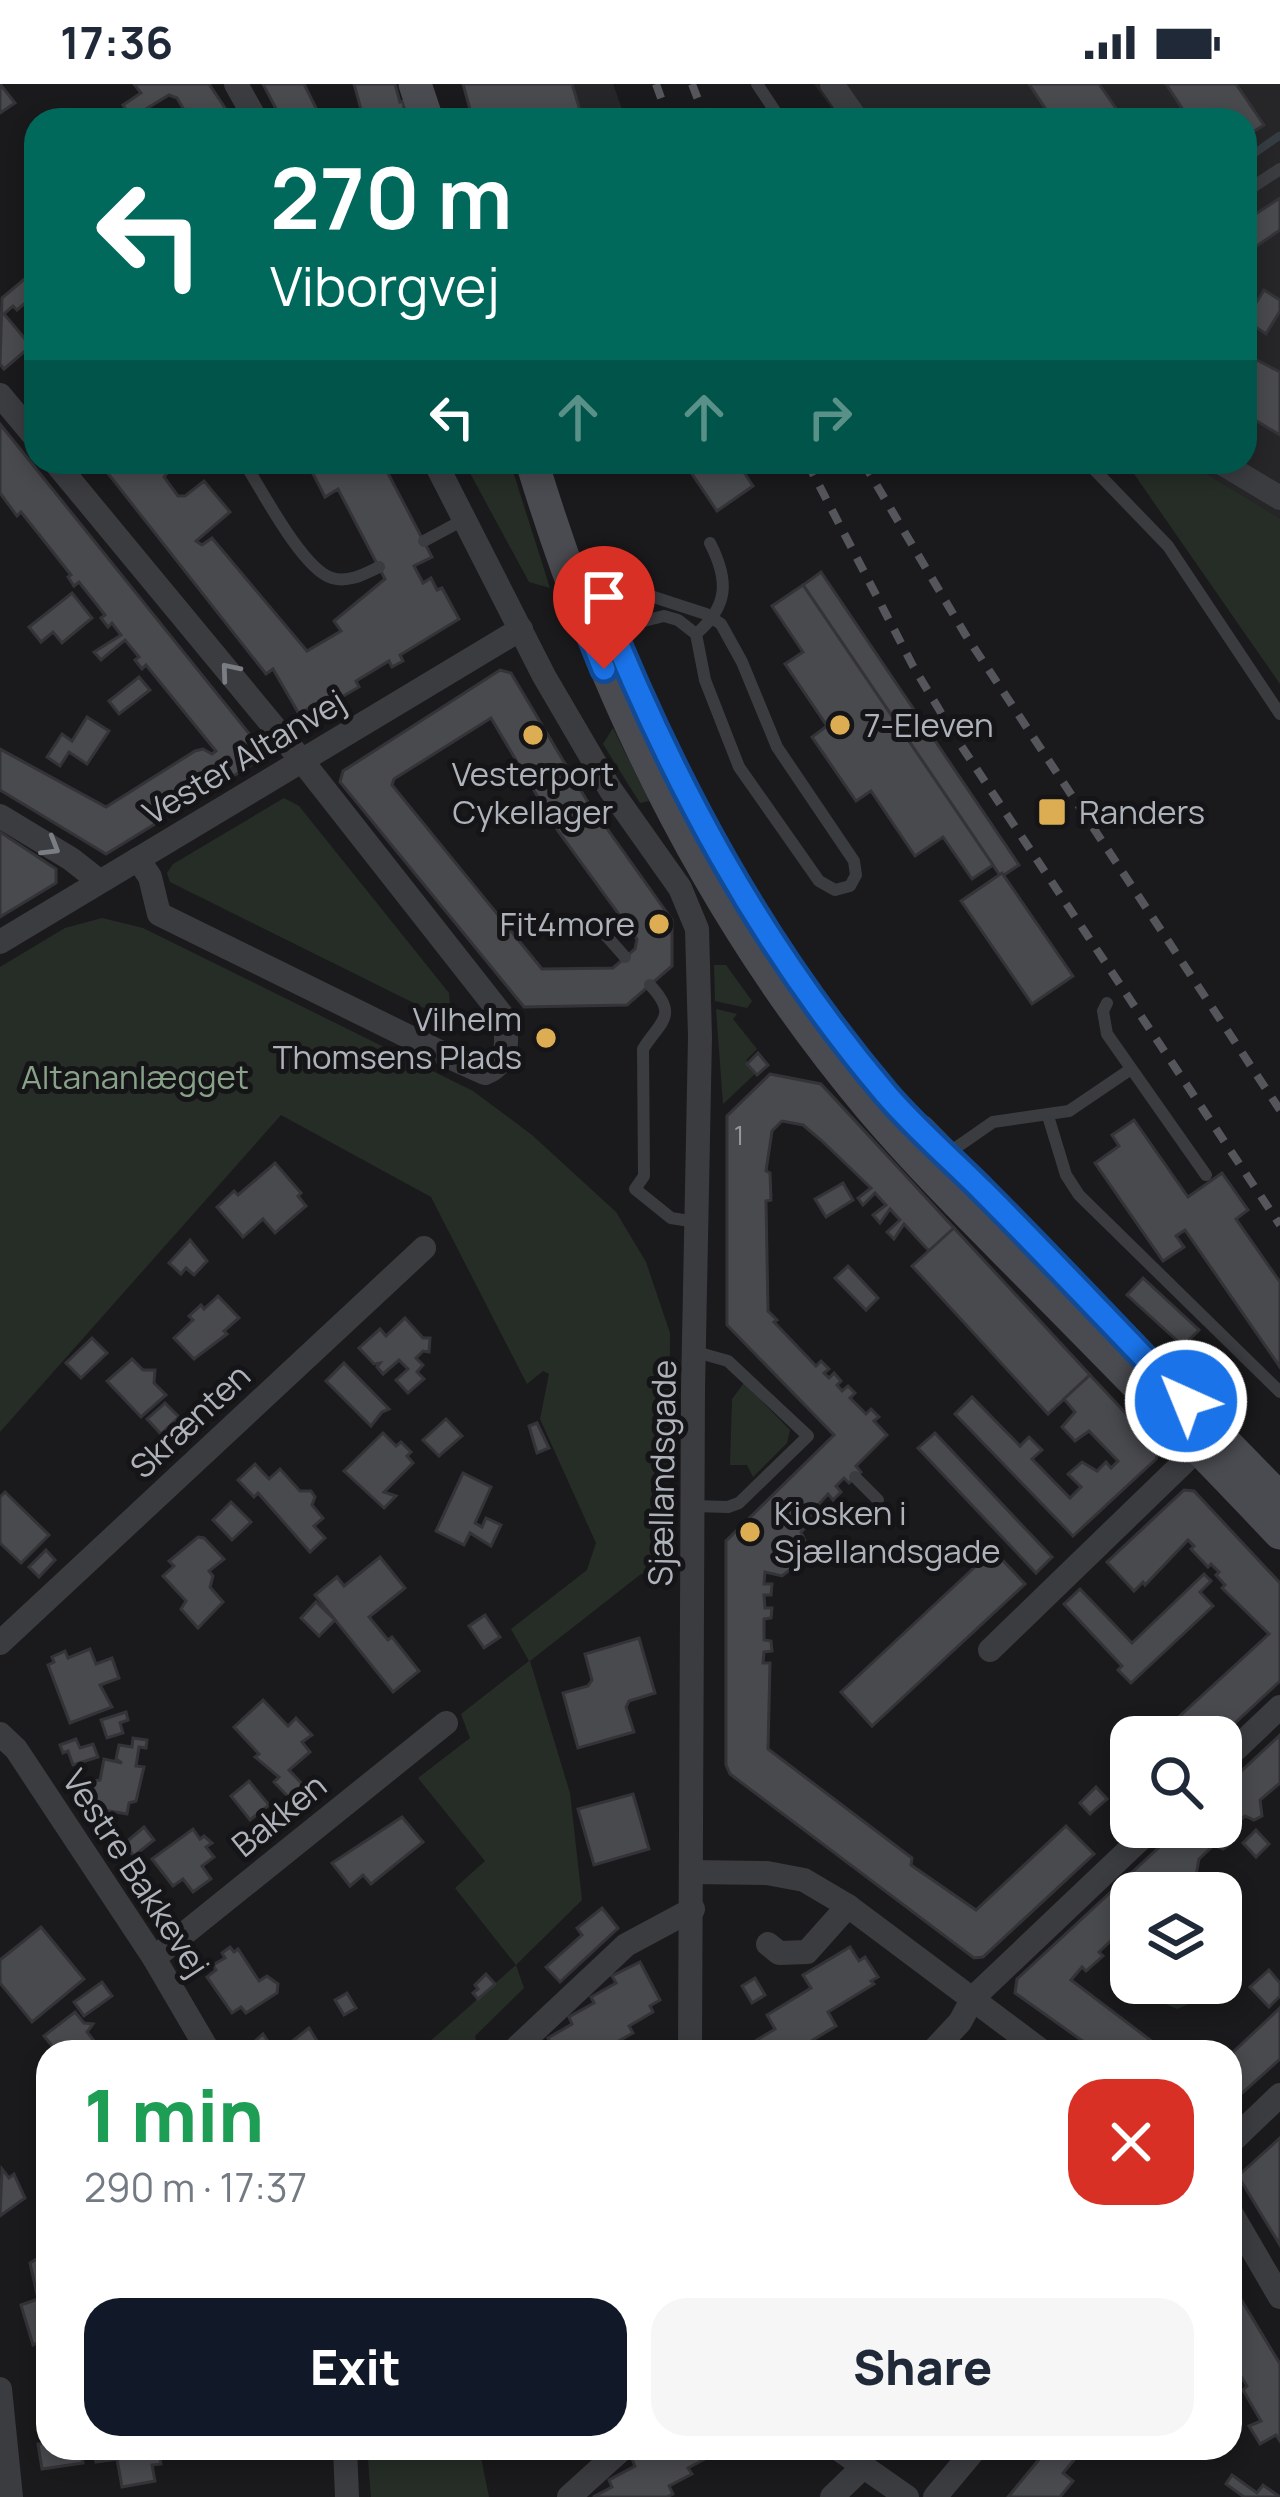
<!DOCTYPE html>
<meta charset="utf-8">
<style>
:root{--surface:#fff;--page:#f6f6f7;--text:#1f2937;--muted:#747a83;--accent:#111827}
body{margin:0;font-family:Manrope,sans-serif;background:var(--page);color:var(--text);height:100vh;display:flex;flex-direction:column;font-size:45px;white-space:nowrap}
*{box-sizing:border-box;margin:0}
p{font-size:39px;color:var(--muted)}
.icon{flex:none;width:66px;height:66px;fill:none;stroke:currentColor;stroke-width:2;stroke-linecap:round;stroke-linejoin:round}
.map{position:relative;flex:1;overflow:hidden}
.details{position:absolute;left:36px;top:1956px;width:1206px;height:420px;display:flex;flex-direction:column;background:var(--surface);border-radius:36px;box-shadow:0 6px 18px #0003}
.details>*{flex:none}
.banner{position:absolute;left:24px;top:24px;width:1233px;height:366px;border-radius:36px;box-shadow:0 6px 18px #0003;background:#00695c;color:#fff;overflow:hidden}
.tools{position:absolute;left:1110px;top:1632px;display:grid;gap:24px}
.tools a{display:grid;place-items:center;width:132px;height:132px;border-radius:24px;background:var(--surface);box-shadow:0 6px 18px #0003;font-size:60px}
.pin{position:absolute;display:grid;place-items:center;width:102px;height:102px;color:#fff;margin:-123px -51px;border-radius:50% 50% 50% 0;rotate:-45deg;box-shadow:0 0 12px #0007}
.pin .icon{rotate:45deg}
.me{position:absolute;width:132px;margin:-66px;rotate:316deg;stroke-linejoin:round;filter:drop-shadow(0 0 9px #0008)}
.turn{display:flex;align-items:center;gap:42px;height:252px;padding:0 48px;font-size:54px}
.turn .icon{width:156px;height:156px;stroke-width:2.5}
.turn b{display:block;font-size:84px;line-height:102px}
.lanes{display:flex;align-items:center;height:114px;padding:0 48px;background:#0003;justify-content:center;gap:60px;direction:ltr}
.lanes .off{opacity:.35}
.round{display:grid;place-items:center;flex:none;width:126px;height:126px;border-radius:36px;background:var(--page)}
.headline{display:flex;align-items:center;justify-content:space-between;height:204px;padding:0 48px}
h1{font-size:72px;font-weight:800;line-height:90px;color:#1e9e55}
.primary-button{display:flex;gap:24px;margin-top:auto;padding:24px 48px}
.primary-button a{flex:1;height:138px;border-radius:36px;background:var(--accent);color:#fff;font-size:48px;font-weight:800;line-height:138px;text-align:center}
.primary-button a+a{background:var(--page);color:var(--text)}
.status{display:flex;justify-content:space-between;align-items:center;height:84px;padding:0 60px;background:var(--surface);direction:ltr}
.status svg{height:33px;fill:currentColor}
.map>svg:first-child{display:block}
</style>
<div class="status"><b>17:36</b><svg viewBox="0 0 49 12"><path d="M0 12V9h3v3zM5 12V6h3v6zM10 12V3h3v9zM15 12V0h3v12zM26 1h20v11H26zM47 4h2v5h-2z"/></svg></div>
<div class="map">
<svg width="1280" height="2413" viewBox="0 0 1280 2413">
<rect width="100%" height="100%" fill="#1a1a1c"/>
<g fill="#262629">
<polygon points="464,0 613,0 626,36 475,36"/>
<polygon points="814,0 1280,0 1280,434 1187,378 1245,378 1245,36 840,36"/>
</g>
<g fill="#262d27">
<polygon points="464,378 510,378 550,504 529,498"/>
<polygon points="1135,378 1187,378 1280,434 1280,600 1132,387"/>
<polygon points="613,644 649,717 640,719 603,660"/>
<polygon points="284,714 299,722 449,909 450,921 445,927 432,928 170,798 167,789 173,780"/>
<polygon points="102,834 143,844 473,1007 532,1051 616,1128 646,1178 670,1249 668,1489 641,1490 530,1577 570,1709 582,1816 516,1881 524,1904 475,1952 479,1968 418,1968 516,1881 455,1804 485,1777 418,1694 470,1654 461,1630 529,1577 511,1545 587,1486 596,1459 540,1335 549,1290 543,1287 527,1300 431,1113 281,1031 0,1348 0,883 65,844"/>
<polygon points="714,881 726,881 752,917 747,924 715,917"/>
<polygon points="716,925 737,930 733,935 757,965 746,976 757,988 723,1020"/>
<polygon points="744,1299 790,1346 787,1359 753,1393 747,1381 730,1381 732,1315"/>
<polygon points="1225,1850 1237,1854 1239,1895 1228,1904 1177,1925 1163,1919 1153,1899 1221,1899 1221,1852"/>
<polygon points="367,2364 479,2364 489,2413 371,2413"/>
</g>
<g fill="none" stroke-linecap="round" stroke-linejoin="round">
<polyline stroke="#353d43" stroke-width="8" points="1245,76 1279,52"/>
</g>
<g fill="#494a4e" stroke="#343438" stroke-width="3" fill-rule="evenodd">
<polygon points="0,0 15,19 0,29"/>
<polygon points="134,0 209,0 233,36 190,36 177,14 169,11 131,34 123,21 141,9"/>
<polygon points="263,0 304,0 322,36 282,36"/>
<polygon points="354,0 395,0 400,18 403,17 406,36 364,36"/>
<polygon points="463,0 572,0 583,36 473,36"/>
<polygon points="1029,0 1099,0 1124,36 1053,36"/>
<polygon points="1166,0 1236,0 1264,41 1245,53 1245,36 1190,36"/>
<polygon points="1280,114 1280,146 1245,170 1245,137"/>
<polygon points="28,192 36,201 36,210 17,226 13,222 4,230 31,262 4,285 0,280 2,214"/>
<polygon points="1264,206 1280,216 1280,227 1266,250 1245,236 1245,212 1256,219"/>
<polygon points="1245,270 1280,288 1280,351 1245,330"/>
<polygon points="0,340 264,668 261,675 106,770 0,706 0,665 106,723 195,667 203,665 212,670 216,667 146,581 142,585 135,576 139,573 125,556 101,576 94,568 121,551 112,539 108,543 101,534 105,531 79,498 74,502 68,493 71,491 41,453 21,428 17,432 0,409"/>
<polygon points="99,378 175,378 164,393 178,412 185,412 204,397 230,428 196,457 202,461 212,454 307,567 341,547 334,537 385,495 338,405 325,413 307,378 382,378 432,473 414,482 423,499 431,494 437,506 442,504 459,535 400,571 403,577 392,583 389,577 356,597 359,603 314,629 311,623 299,630 273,585 266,590"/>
<polygon points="684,378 737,378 753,402 717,427"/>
<polygon points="821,488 1019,781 1001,793 803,501"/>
<polygon points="803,501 993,781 972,795 943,753 915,772 871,707 856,717 812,653 827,642 785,580 803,568 772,522"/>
<polygon points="72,509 92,534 62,559 53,548 41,558 29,543"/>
<path d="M500,586L511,589L586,715L672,836V882L627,921L524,923L340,698L343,687ZM491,634L558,747L637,855L635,865L613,884L542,885L392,701L394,695Z"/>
<polygon points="139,593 150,606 119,630 109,617"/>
<polygon points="87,633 109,647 87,680 69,668 60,682 47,673 62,650 72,657"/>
<polygon points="0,748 56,785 56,799 0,833"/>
<polygon points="1002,789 1073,892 1032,920 961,817"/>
<polygon points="758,969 768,981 757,991 747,980"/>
<polygon points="770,990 821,1000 954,1144 929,1167 904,1140 894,1155 887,1148 900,1136 890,1125 880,1139 873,1131 886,1121 875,1109 863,1121 858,1114 871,1104 821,1056 803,1041 782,1037 772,1047 766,1087 770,1089 771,1116 766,1117 768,1227 777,1236 774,1238 816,1282 821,1277 829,1285 824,1289 829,1294 834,1289 841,1297 837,1301 842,1307 848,1302 855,1309 850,1314 866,1330 871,1325 879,1333 874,1337 887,1351 856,1382 861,1388 849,1399 844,1394 836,1402 841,1408 833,1416 828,1410 818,1421 823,1425 814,1434 808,1429 803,1435 809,1440 801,1448 811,1470 782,1492 765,1488 764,1500 772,1500 771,1511 764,1511 765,1524 772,1524 771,1534 764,1535 764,1556 771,1557 772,1567 764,1568 763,1579 770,1579 768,1665 912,1774 911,1781 976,1826 1066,1742 1094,1770 983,1873 974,1874 730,1690 726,1681 726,1457 834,1351 727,1241 727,1032"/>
<polygon points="1134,1036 1188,1113 1222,1089 1248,1126 1236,1135 1280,1198 1280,1283 1185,1146 1176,1152 1184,1163 1163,1177 1095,1079 1119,1062 1112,1051"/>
<polygon points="275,1079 301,1109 298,1112 306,1122 275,1149 263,1135 243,1153 217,1123 234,1107 238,1111"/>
<polygon points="843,1099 853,1116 826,1133 815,1115"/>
<polygon points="954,1144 1090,1291 1048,1330 912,1182"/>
<polygon points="190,1156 207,1177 194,1191 186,1184 181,1190 169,1179"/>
<polygon points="848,1182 878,1214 866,1226 835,1194"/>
<polygon points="1143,1194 1199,1246 1183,1262 1127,1211"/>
<polygon points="218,1212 239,1234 224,1247 227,1250 194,1275 174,1254 193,1236 189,1232 201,1221 204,1225"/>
<polygon points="405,1234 423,1254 430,1254 429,1268 423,1267 416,1274 423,1281 417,1288 424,1295 408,1309 396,1296 408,1285 399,1276 383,1290 377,1283 380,1279 374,1280 359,1264 380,1245 386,1252"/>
<polygon points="92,1254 107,1269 81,1294 66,1279"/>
<polygon points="132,1275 143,1286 155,1286 154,1299 166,1311 141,1333 107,1297"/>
<polygon points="344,1279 389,1325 382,1328 371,1342 326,1297"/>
<polygon points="1090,1291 1159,1365 1156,1375 1073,1452 955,1330 972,1313 1020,1362 1029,1353 1042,1366 1032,1375 1070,1414 1081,1403 1068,1390 1082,1378 1097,1387 1106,1378 1111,1384 1118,1377 1089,1347 1075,1357 1062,1343 1075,1328 1064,1315"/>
<polygon points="165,1319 179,1333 161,1350 147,1335"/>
<polygon points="446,1335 462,1352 439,1372 423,1356"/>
<polygon points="537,1339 549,1364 537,1369 529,1342"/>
<polygon points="383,1349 396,1362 401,1358 411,1368 407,1372 413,1379 384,1408 396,1412 384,1424 344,1387"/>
<polygon points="935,1349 1052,1473 1036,1489 918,1364"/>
<polygon points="255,1380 269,1395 280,1385 300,1407 311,1407 315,1413 312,1421 323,1434 314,1442 325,1454 310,1468 258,1409 254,1413 238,1396"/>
<polygon points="463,1389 491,1403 475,1439 482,1443 486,1434 501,1441 491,1462 470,1449 464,1461 436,1447"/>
<polygon points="1184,1406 1194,1407 1280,1499 1280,1597 1220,1653 1157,1653 1269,1550 1222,1504 1225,1501 1216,1491 1219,1488 1211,1480 1208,1483 1191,1465 1194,1462 1188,1456 1145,1501 1143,1498 1134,1507 1107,1478"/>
<polygon points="5,1408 49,1451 21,1479 0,1459 0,1413"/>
<polygon points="231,1418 251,1438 232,1456 213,1436"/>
<polygon points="198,1453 204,1454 224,1475 209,1487 213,1492 210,1503 223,1518 198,1544 181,1525 186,1517 163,1492 174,1482 169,1477"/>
<polygon points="46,1466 55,1476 39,1493 29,1483"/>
<polygon points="993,1466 1025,1500 872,1642 841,1608"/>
<polygon points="380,1473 405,1504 369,1533 388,1556 392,1553 419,1587 393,1608 315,1511 337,1493 344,1502"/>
<polygon points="1204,1490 1211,1497 1200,1508 1213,1522 1131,1599 1118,1586 1122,1582 1064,1520 1080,1505 1132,1559"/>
<polygon points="316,1518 335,1536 319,1552 301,1534"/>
<polygon points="485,1531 500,1553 484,1564 469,1542"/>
<polygon points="639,1554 655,1609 629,1617 626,1623 634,1648 578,1664 563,1609 588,1602 592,1596 585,1570"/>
<polygon points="90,1565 96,1580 112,1574 119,1594 100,1601 112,1623 70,1639 48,1581 54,1578 52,1573 65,1567 68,1574"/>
<polygon points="263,1616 288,1642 296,1634 312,1651 302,1658 310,1668 289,1686 307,1705 293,1718 274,1698 279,1693 255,1673 259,1670 234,1643"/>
<polygon points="126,1628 128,1636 120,1639 123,1649 107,1654 101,1636"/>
<polygon points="1280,1651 1280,1699 1260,1716 1262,1732 1254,1736 1245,1732 1229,1746 1230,1760 1223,1765 1214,1761 1199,1775 1196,1791 1181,1792 1165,1806 1167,1809 1131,1809 1131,1846 1120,1857 1115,1853 1099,1868 1103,1872 1086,1887 1082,1883 1071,1896 1166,1968 1098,1968 1015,1909 1017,1895 1181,1743 1221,1743 1221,1706"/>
<polygon points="133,1654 147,1656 146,1664 139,1663 136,1682 144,1683 136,1717 129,1719 127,1730 92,1724 88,1718 92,1697 100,1696 104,1675 122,1679 116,1675 119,1661 132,1663"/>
<polygon points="76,1655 80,1664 93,1660 98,1673 73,1681 68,1667 63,1669 60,1661"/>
<polygon points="249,1697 269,1721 250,1736 231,1712"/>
<polygon points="1096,1703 1107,1715 1090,1730 1080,1719"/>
<polygon points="633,1710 649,1765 594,1781 578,1725"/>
<polygon points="402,1733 423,1758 371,1800 363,1791 350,1802 332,1779"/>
<polygon points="144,1743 154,1756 134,1772 124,1760"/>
<polygon points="193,1745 200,1755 204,1752 212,1759 206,1763 214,1773 202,1782 211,1795 193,1808 183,1795 173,1802 152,1775"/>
<polygon points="1256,1746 1269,1760 1256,1773 1243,1759"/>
<polygon points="602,1824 618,1844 560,1898 546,1883 582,1851 577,1844"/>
<polygon points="41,1843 84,1895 32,1938 0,1899 0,1876"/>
<polygon points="230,1863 234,1868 238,1865 259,1897 267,1892 278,1900 277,1909 246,1929 241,1923 232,1929 207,1893 216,1886 213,1881 225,1874 222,1869"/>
<polygon points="850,1863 859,1877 865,1873 878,1893 871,1897 874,1900 828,1928 836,1942 793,1968 737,1968 775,1945 767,1931 811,1904 803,1891"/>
<polygon points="640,1878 660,1916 650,1922 653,1928 629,1942 633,1949 606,1964 608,1968 537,1968 551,1960 548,1954 572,1940 569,1933 594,1919 591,1913 616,1899 612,1892"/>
<polygon points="1269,1886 1280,1899 1280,1912 1269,1923 1250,1903"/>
<polygon points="486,1890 495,1900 478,1915 473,1909 478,1905 475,1901"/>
<polygon points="755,1894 765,1911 752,1919 742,1902"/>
<polygon points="102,1898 112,1912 84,1932 74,1918"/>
<polygon points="347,1909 356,1924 344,1931 335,1916"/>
<polygon points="1280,1924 1280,1975 1230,2020 1230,1971"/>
<polygon points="75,1928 84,1939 93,1940 87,1948 103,1968 57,1968 44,1952"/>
<polygon points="309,1944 322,1965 281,1968 280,1967"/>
<polygon points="263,1950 275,1968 243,1968"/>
<polygon points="1280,2054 1280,2161 1238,2092"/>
<polygon points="2,2085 9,2094 14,2090 25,2114 0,2132"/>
<polygon points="48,2168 48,2253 33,2261 21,2221 38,2215 30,2179"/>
<polygon points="1230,2197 1280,2280 1280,2357 1276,2351 1260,2360 1249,2342 1261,2337 1243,2306 1247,2302 1237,2286 1233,2288 1230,2283"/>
<polygon points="48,2359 48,2364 81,2364 83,2379 42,2385 38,2360"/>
<polygon points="93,2364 159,2364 161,2380 152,2381 155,2397 122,2403 117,2375 96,2378"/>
<polygon points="652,2364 713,2364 716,2369 688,2384 692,2390 669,2402 673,2410 667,2413 593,2413 612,2403 609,2396 635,2382 632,2375"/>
<polygon points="1084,2364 1063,2389 1073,2397 1060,2413 1008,2413 1041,2373 1032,2364"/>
<polygon points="1232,2391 1257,2409 1263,2401 1280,2413 1244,2413 1226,2400"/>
</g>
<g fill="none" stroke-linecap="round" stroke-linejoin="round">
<g stroke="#3b3c40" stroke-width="12">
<polyline points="757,0 781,36"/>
<polyline points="1245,108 1280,85"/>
<path d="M244,378C261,405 303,486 332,494C349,499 364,490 379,483"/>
<polyline points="1087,378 1168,462 1280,630"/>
<polyline points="424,457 465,435"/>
<polygon points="629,505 706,530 721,540 742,578 777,663 854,777 856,791 850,802 835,806 819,797 739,683 705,596 696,550 678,536 664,532 611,545 585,537 599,514"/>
<path d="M696,550C729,522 729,496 710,459"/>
<polyline points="602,847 625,873"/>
<path d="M650,901C680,933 659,938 643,965L644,1092L635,1105L671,1134L696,1138"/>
<polyline points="1107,919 1103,927 1107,950 1206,1091"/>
<polyline points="1048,1032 1066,1091 1079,1111 1280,1308"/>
<polyline points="947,1070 993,1038 1069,1027 1131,985"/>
<polyline points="855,1393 878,1416"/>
<polyline points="693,1422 728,1423 739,1419 808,1352 728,1277 696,1268"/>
</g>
<g stroke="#3b3c40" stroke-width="24">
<polyline points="236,0 256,36"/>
<polyline points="832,0 857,36"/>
<polyline points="0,311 36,354"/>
<path d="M55,378L303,678L501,930C509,952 510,979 485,989L456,976L159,830L150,793L138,775"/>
<polyline points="435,378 544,592 610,705 680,804 697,845 700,953 693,1306 690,1968"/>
<polyline points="1220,378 1280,414"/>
<polyline points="0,732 71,775 99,797"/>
<polyline points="0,858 521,545"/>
<polyline points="0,1559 424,1164"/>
<polyline points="990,1566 1208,1355"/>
<polyline points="0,1650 16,1665 154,1874 209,1968"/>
<polyline points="1221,1679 1280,1623"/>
<polyline points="692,1788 767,1789 804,1796 848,1822 1043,1968"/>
<polyline points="768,1860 779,1869 807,1868 848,1822"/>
<polyline points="154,1874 446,1639"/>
<polyline points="512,1968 626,1861 693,1825"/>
<polyline points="932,1968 960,1938 973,1914 1153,1743"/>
<polyline points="1230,2059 1280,2011"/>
<polyline points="1230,2127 1280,2213"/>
<polyline points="0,2305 11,2413"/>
<polyline points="345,2364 347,2413"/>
<polyline points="837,2364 907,2413"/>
<polyline points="569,2413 623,2364"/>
<polyline points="832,2413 862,2384"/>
<polyline points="935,2413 976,2364"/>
</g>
<g stroke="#4a4b50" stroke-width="33">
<polyline points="415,0 427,36"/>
<path d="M532,378C604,615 711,834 871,1024C922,1084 978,1139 1033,1195C1116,1279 1199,1363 1280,1449"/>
<polyline points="920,1047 1280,1415"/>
</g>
<g stroke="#55565b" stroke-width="8" stroke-dasharray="15 12" stroke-linecap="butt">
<polyline points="656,0 669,36"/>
<polyline points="692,0 706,36"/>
<polyline points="807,378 913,582 958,657 1280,1141"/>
<polyline points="863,378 965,550 1280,1026"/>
</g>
</g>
<defs><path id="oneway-chevron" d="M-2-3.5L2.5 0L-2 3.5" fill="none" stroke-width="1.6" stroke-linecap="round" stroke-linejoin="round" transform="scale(3)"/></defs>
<g stroke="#7a7d83">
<use href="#oneway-chevron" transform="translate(229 587) rotate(-130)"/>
<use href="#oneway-chevron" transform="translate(51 763) rotate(31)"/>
</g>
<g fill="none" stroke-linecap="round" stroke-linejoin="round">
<defs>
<path id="route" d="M604,585L585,537L599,514C671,695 759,860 886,1010C916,1045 950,1074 983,1107C1052,1176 1118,1247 1186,1317"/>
</defs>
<use href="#route" stroke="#114b97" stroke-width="30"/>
<use href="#route" stroke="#1a73e8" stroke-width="21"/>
</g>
<g fill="#dcad52" stroke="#151517" stroke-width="4.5">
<circle cx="840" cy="641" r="12"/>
<circle cx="533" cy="651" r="12"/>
<rect x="1037" y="713" width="30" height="30" rx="6"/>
<circle cx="659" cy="840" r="12"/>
<circle cx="546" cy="954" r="12"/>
<circle cx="750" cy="1448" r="12"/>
</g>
<g text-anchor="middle" stroke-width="10" stroke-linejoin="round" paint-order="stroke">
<g font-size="27" fill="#95989f">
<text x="739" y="1061">1</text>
</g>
<g font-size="33" fill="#aeb2ba" stroke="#151517" text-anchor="start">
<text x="864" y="653">7-Eleven</text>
<text x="533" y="702" text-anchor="middle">Vesterport<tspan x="533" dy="38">Cykellager</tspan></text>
<text x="1079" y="740">Randers</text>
<text x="635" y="852" text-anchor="end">Fit4more</text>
<text x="522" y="947" text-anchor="end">Vilhelm<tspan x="522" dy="38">Thomsens Plads</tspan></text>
<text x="774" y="1441">Kiosken i<tspan x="774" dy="38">Sjællandsgade</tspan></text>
</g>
<g font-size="33" fill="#aeb2ba" stroke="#151517">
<text transform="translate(244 673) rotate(-31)" y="12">Vester Altanvej</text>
<text transform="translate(190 1337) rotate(-43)" y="12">Skrænten</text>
<text transform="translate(662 1389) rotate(-89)" y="12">Sjællandsgade</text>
<text transform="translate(279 1731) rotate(-39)" y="12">Bakken</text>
<text transform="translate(136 1789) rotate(57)" y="12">Vestre Bakkevej</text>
</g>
<g font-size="33" fill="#88a289" stroke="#151517">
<text x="135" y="1005">Altananlægget</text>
</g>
</g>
</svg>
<div class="tools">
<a><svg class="icon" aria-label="search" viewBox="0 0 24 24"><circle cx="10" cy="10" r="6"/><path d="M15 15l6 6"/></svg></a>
<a><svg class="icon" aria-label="layers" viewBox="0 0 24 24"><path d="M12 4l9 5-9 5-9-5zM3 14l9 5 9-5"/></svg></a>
</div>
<div class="pin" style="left:604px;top:585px;background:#d93025"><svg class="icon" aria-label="arrive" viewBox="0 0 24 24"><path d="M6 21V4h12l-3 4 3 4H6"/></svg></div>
<svg class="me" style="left:1186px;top:1317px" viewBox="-20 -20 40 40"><circle r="17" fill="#1a73e8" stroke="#fff" stroke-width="3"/><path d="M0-11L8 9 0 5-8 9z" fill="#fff"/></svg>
<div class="banner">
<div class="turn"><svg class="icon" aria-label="left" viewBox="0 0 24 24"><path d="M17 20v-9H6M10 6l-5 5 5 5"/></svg><div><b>270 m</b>Viborgvej</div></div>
<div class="lanes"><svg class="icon" aria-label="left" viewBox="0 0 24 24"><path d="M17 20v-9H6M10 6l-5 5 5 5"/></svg><svg class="icon off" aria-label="ahead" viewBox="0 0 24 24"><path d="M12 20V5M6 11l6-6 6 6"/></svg><svg class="icon off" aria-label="ahead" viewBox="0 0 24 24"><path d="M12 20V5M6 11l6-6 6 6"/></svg><svg class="icon off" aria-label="right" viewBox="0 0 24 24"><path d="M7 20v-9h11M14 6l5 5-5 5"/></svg></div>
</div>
<section class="details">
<div class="headline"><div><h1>1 min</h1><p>290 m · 17:37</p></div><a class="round" style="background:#d93025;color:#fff"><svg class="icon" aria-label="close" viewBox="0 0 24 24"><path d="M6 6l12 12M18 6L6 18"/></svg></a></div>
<div class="primary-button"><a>Exit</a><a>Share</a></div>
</section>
</div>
